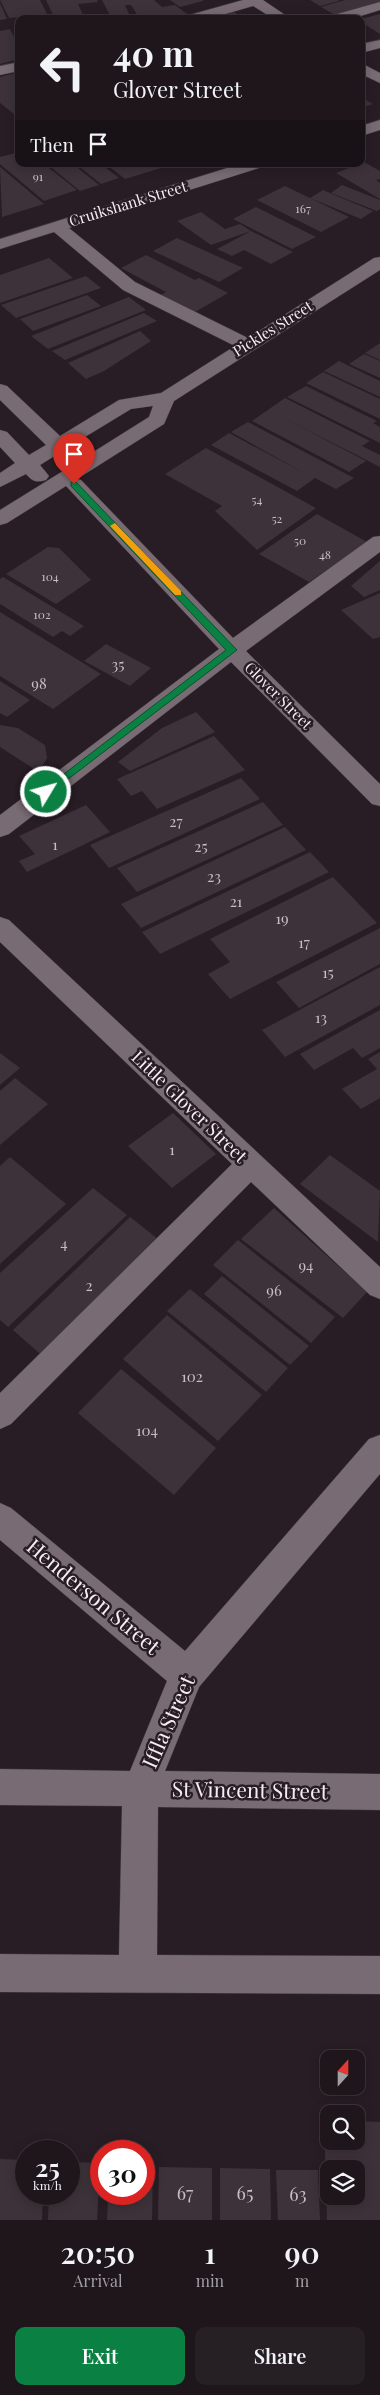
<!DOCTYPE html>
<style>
:root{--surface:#1e161b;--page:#261f24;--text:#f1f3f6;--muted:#a19fa3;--line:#3c353a;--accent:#0b8043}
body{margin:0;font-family:"Playfair Display",serif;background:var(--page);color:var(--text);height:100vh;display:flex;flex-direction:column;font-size:19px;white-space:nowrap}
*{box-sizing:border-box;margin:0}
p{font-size:16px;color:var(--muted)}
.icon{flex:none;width:28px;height:28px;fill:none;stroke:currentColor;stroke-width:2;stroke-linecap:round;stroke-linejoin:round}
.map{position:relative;height:2220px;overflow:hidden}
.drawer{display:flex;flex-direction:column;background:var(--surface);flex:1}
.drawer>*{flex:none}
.top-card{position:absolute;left:15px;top:15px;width:350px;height:152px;border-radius:10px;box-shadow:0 2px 12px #0003,0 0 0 1px var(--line);background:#1e161b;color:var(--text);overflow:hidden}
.needle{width:32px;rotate:21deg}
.tools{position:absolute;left:320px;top:2050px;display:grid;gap:10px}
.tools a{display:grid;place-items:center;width:45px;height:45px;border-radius:10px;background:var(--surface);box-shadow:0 2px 12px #0003,0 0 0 1px var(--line);font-size:25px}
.speed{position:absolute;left:15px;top:2140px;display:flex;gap:10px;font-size:25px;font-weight:700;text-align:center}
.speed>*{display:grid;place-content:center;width:65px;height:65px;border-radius:50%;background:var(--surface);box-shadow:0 2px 12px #0003,0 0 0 1px var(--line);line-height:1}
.speed small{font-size:12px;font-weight:400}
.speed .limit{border:8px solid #d22;background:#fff;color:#111}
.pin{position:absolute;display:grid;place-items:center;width:42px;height:42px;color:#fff;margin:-51px -21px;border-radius:50% 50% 50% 0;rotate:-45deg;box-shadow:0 0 5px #0007}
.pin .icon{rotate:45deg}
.me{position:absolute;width:55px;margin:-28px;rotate:53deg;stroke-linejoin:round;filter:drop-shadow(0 0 4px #0008)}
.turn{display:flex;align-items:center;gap:18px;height:105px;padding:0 15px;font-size:22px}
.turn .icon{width:65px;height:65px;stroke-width:2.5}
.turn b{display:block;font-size:35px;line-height:42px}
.then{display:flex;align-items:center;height:48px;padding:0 15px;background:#0003;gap:10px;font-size:19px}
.eta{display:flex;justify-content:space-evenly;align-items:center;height:85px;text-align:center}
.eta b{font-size:30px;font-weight:600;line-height:35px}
.primary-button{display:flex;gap:10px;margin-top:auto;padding:10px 15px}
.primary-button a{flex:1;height:58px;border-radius:10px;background:var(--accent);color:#fff;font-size:20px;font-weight:600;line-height:58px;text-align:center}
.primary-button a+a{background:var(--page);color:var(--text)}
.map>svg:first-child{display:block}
</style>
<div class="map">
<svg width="380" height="2220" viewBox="0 0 380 2220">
<rect width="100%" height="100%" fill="#281d24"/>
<g fill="#3d3239" fill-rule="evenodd">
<polygon points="0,0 40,0 47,14 9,18"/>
<polygon points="46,0 97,0 98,2 78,4 85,19 55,19"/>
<polygon points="102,0 154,0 162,7 175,5 187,14 166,19 140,19 131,5 125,5 129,14 123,14 126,19 112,19"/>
<polygon points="170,0 203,0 203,1 180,7"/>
<polygon points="310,0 339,0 339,1 320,6"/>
<polygon points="345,0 380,0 380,2 335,15 321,7"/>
<polygon points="0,3 7,19 0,20"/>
<polygon points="234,12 244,19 212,19 212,18"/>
<polygon points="380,14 380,34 361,22 361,19"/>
<polygon points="10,29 19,46 19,59 0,64 0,31"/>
<polygon points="19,72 19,118 0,103 0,77"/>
<polygon points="361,97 373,104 361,108"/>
<polygon points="19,152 19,164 44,164 77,190 44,201 0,164 0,157"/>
<polygon points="364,162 380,171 380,179 376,180 380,183 380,199 336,173"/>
<polygon points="47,164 73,164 99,185 80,191"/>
<polygon points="76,164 101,164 119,178 101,184"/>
<polygon points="106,164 174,164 125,179"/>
<polygon points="0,167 44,204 2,217"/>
<polygon points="342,185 380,200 380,209 377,211 331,193"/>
<polygon points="285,186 310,198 349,217 321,232 257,200"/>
<polygon points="323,190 330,193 373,211 361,219 310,198"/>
<polygon points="256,207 316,237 292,249 233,219"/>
<polygon points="201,212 225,229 240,224 251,231 293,252 271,264 244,250 232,256 217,249 251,231 211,245 177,221"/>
<polygon points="177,238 243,268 219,282 153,251"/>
<polygon points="146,255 195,280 199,278 228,293 195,312 161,295 166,292 121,268"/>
<polygon points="49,258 73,278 0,303 0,275"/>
<polygon points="86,276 101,288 16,318 1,305"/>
<polygon points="87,295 101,306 33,331 20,319"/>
<polygon points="129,297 146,310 48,349 31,336"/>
<polygon points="144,313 157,321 65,360 52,351"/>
<polygon points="140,331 151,341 104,371 86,379 68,363"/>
<polygon points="380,343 380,360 365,353"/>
<polygon points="364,354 380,361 380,378 349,364"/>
<polygon points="339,361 380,381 380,397 324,371"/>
<polygon points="323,372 380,399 380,419 306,383"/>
<polygon points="306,386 377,421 373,423 380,427 380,443 287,397"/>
<polygon points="285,398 370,441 362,446 380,455 380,467 286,419 366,461 349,472 252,421"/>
<polygon points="248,422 354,478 336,489 315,478 297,491 211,445 229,433 306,474 231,432"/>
<polygon points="206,448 263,479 316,508 257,550 215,511 222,506 165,474"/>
<polygon points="317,514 367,542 309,582 259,554"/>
<polygon points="48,547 59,548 91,580 56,604 6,574"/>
<polygon points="380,561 380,590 364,597 351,586"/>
<polygon points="3,577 84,626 70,636 62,631 53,637 0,604 0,579"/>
<polygon points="380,593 380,637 373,639 341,610"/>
<polygon points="0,612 101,674 53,709 0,676"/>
<polygon points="106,644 151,668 130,686 84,661"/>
<polygon points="0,681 30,700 7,717 0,713"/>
<polygon points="196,712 215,732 130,771 118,762 162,728"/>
<polygon points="0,725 18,728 45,745 47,758 39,772 0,747"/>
<polygon points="214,736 245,770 157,809 142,791 131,796 117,779"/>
<polygon points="241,778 260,799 109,868 90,845"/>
<polygon points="263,802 283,825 137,892 117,868"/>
<polygon points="86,805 110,832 27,872 19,861 35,854 19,836"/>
<polygon points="285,827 306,850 141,928 121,904"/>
<polygon points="310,852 329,872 160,954 142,932"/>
<polygon points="333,877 377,923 230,999 208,974 230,962 210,939"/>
<polygon points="380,928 380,964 299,1008 276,982"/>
<polygon points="380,967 380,1005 285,1057 262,1030"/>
<polygon points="380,1010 380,1048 362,1058 353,1048 314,1070 300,1054"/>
<polygon points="380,1052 380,1098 361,1109 342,1089 377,1069 368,1059"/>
<polygon points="0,1053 20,1068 0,1085"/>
<polygon points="15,1078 48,1104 0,1145 0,1091"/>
<polygon points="173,1113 216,1154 172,1188 128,1146"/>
<polygon points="330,1155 380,1191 378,1242 300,1184"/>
<polygon points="10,1157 66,1204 0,1264 0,1166"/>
<polygon points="93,1188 127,1215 8,1327 0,1320 0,1273"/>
<polygon points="274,1208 367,1292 343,1318 241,1239"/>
<polygon points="130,1217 163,1243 46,1359 13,1330"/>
<polygon points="238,1240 335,1317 311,1343 213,1265"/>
<polygon points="222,1276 309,1346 290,1365 204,1294"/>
<polygon points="190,1289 288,1368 266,1392 167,1311"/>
<polygon points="167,1315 262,1395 218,1441 123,1359"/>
<polygon points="121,1369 216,1448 174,1495 78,1413"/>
<path d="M324,2120H329V2141H356V2121L380,2122V2220H327ZM329,2169H356V2196H329Z"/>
<polygon points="0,2159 26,2160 26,2194 43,2194 42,2220 0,2220"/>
<polygon points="69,2162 100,2163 97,2220 48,2220 49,2194 69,2194"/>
<polygon points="159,2167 212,2168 212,2220 158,2220"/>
<polygon points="220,2168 270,2169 271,2220 220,2220"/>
<polygon points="144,2169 153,2169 152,2220 107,2220 108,2194 144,2194"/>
<polygon points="276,2170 318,2170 320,2220 278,2220"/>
</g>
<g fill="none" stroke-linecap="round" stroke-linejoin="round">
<defs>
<g id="minor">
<polygon points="243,0 263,0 291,19 274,19 253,6 208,19 184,19 186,16"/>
<polygon points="380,2 380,10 351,19 328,19 330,16"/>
<polygon points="380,40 380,48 361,53 361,44"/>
<polygon points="19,62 19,71 0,75 0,66"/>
<polygon points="361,63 380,73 380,83 361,74"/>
<polygon points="380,120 380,130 361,136 361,126"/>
<path d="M240,164H264L262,167L69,228L135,282L248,338L374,258L380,257V270L174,401L164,424L77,479L81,480L233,638L373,537L380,536V552L246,651L380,784V806L372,804L231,662L9,834L0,837V815L219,649L66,486L7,523L0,525V510L76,463L64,462L56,455L40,465L49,476L46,480C36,483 32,481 26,474L0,487V473L15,463L0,447V430L7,432L29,455L46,445L0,400V384L7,386L60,436L119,400L161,393L235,346L123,290L54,232L0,249V239ZM153,406L149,417L79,461L81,458L70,446L131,409Z"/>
<polygon points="0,917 9,920 380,1267 380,1299 370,1295 251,1182 11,1424 0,1429 0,1393 232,1164 0,942"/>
<polygon points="380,1435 380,1474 199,1687 165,1771 380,1774 380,1810 158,1807 157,1955 380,1956 380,1994 0,1992 0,1954 119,1955 122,1806 0,1805 0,1769 130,1771 167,1681 0,1540 0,1503 11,1508 185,1651 369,1439"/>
</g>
</defs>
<use href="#minor" stroke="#423a3f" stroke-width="1"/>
<use href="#minor" fill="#786b73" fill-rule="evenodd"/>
</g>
<polygon fill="#0b8043" stroke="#07532c" points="71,482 76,482 237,650 46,796 41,792 43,790 226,650 71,486"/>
<polygon fill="#f59e0b" points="115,523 181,591 181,595 175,595 112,528 110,526"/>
<g text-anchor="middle" stroke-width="5" stroke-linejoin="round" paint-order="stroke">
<g font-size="12" fill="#c6bec3">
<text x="38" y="181">91</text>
<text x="303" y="213">167</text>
<text x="257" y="504">54</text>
<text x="277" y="523">52</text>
<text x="300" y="545">50</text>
<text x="325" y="559">48</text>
<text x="50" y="581">104</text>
<text x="42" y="619">102</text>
</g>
<g font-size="15" fill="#f4edf1" stroke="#281d24">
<text transform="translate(128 204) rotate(-17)" y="5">Cruikshank Street</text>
<text transform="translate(273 329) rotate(-32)" y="5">Pickles Street</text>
<text transform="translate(278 696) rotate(45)" y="5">Glover Street</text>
</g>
<g font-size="15" fill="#c6bec3">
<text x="118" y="670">35</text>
<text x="39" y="689">98</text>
<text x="176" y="827">27</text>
<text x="55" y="850">1</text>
<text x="201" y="852">25</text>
<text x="214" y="882">23</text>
<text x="236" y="907">21</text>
<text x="282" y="924">19</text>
<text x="304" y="948">17</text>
<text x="328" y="978">15</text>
<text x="321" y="1023">13</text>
<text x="172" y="1155">1</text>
<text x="64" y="1249">4</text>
<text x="306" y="1271">94</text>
<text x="89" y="1291">2</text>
<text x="274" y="1296">96</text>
<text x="192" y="1382">102</text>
<text x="147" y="1436">104</text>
</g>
<g font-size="18" fill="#f4edf1" stroke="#281d24">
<text transform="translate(189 1107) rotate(44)" y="6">Little Glover Street</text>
</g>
<g font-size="18" fill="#c6bec3">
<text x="185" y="2200">67</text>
<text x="245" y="2200">65</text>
<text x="298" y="2201">63</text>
</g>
<g font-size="21" fill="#f4edf1" stroke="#281d24">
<text transform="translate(93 1597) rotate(40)" y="7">Henderson Street</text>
<text transform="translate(169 1722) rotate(-66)" y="7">Iffla Street</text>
<text transform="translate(250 1791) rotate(1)" y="7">St Vincent Street</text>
</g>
</g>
</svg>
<div class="tools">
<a><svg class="needle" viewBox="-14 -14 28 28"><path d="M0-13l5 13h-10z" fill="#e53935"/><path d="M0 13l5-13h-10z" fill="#a19fa3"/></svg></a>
<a><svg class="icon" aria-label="search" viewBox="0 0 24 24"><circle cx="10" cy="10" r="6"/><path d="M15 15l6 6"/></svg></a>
<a><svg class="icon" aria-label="layers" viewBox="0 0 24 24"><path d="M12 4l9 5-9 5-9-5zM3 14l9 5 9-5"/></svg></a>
</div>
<div class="speed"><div>25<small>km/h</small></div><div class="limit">30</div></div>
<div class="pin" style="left:74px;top:484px;background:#d93025"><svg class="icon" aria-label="arrive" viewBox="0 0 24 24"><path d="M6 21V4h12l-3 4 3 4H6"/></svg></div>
<svg class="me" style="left:46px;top:792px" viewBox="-20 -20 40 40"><circle r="17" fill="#0b8043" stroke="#fff" stroke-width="3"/><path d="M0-11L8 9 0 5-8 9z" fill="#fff"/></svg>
<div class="top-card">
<div class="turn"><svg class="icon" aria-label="left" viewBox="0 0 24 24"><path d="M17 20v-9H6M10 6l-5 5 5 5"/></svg><div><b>40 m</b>Glover Street</div></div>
<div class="then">Then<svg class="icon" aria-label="arrive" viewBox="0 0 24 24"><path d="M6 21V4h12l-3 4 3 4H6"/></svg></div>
</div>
</div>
<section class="drawer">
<div class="eta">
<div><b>20:50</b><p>Arrival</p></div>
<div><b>1</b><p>min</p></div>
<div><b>90</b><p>m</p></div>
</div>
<div class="primary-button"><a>Exit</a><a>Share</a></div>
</section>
